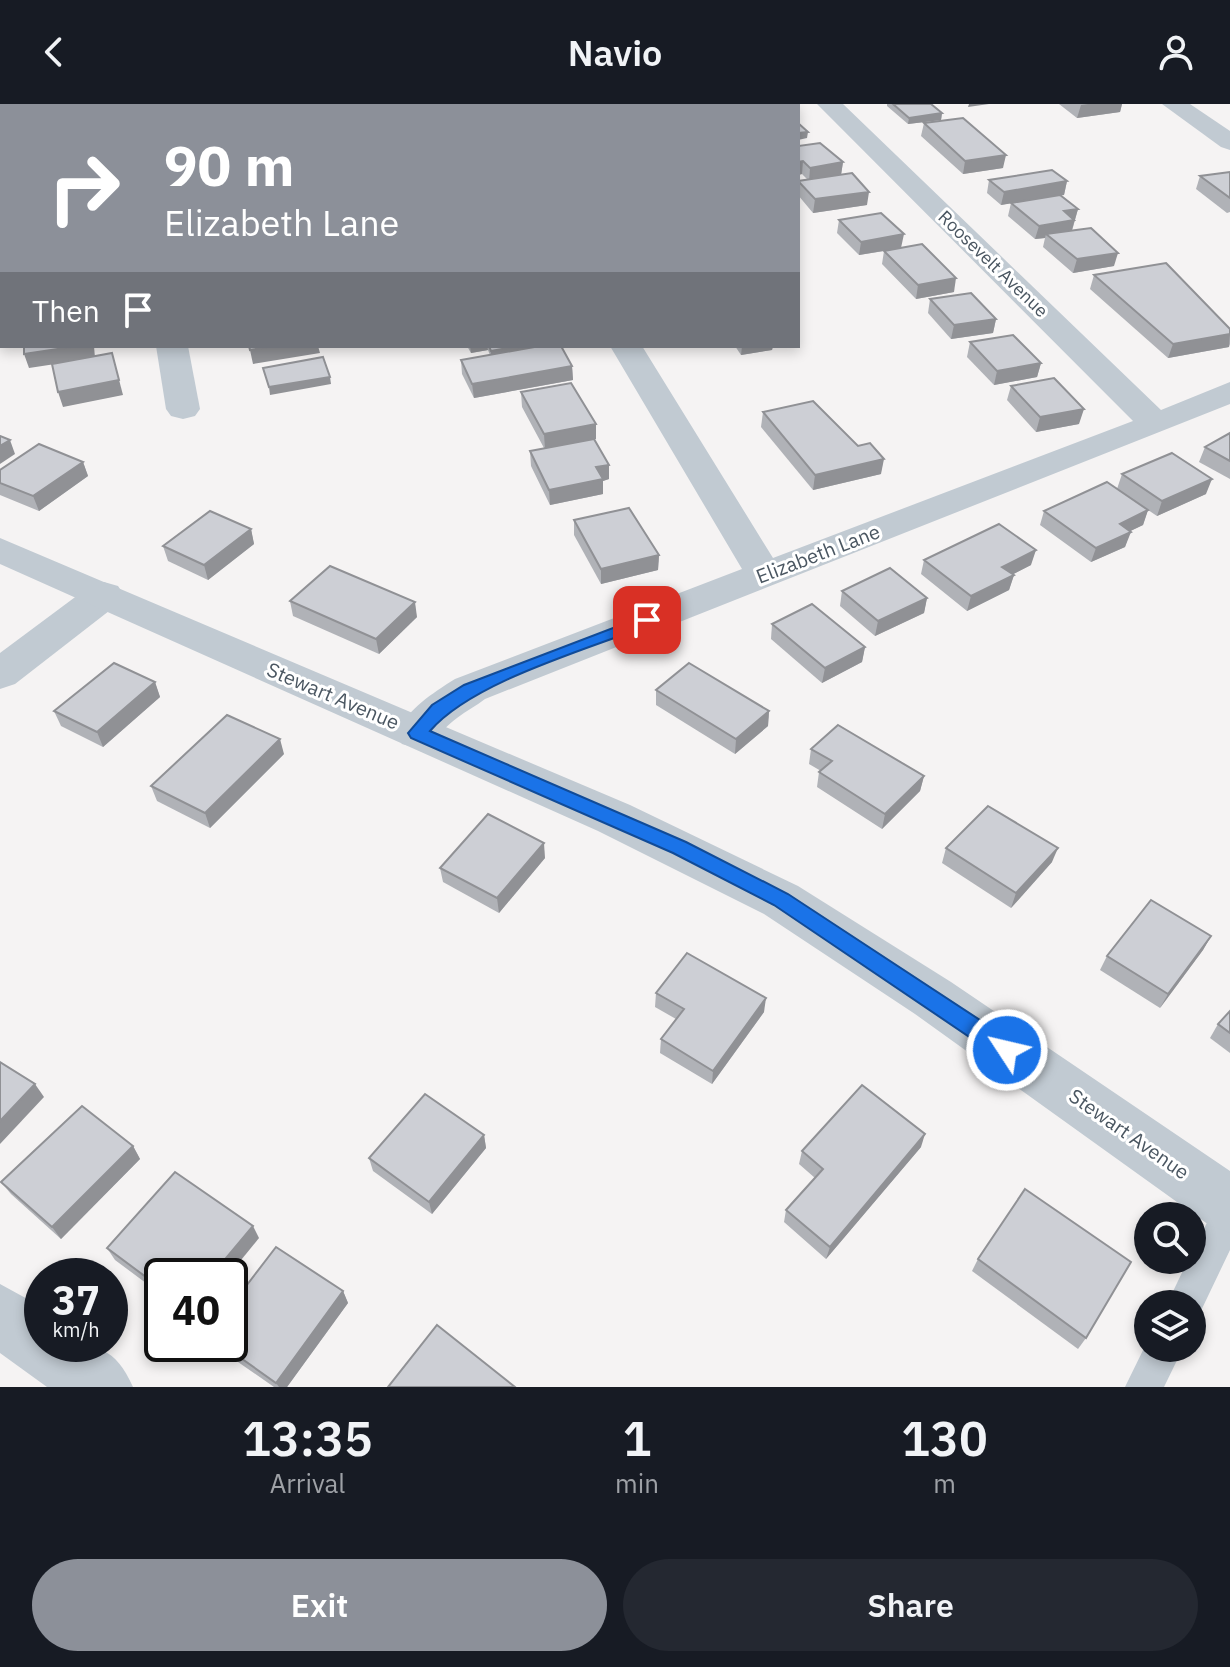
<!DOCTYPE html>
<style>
:root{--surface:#171b24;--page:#242831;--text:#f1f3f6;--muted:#9ea1a6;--accent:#8c9099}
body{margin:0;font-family:"IBM Plex Sans",sans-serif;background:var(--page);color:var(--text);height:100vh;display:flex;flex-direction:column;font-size:30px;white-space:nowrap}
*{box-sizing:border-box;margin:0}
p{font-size:26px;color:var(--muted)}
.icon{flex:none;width:44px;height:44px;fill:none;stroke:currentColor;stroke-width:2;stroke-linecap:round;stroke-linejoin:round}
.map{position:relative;height:1283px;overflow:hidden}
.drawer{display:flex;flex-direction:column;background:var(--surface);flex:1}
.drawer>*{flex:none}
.hud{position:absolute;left:0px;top:0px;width:800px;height:244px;box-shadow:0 4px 12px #0003;background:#8c9099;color:#fff;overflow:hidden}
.buttons{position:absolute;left:1134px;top:1098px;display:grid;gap:16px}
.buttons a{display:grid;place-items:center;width:72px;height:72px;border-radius:50%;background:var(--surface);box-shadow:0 4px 12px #0003;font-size:40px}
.speed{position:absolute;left:24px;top:1154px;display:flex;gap:16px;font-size:40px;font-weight:700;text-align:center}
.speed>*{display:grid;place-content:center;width:104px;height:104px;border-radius:50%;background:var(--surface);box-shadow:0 4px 12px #0003;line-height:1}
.speed small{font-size:20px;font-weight:400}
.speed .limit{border:4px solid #111;border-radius:12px;background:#fff;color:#111}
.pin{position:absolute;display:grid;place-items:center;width:68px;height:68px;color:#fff;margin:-34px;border-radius:16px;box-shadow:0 4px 12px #0006}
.me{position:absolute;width:88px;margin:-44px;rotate:305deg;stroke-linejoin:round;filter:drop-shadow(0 0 6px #0008)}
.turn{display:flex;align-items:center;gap:28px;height:168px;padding:0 32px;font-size:36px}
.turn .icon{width:104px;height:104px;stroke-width:2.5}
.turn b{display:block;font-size:56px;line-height:68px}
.then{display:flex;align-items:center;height:76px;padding:0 32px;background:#0003;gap:16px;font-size:30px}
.eta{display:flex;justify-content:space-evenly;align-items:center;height:136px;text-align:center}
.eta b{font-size:48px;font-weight:600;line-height:56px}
.button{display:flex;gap:16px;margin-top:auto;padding:16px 32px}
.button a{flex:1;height:92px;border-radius:48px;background:var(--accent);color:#fff;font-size:32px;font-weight:600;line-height:92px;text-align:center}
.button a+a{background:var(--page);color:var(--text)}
header{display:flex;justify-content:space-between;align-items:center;height:104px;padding:0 32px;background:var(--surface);font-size:36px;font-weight:600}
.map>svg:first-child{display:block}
</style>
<header><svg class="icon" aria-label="back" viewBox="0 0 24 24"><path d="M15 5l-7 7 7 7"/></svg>Navio<svg class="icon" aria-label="person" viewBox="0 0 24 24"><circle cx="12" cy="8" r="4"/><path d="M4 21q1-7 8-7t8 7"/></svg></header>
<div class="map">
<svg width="1230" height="1283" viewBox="0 0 1230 1283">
<rect width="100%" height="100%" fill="#f5f3f3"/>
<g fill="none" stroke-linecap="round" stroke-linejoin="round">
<g fill="#c1cad2" fill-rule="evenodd">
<polygon points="1230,1092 1230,1146 1198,1213 1192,1215 1192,1200 1167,1200 1188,1156 1192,1156 1192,1148 1218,1097"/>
<polygon points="1148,1236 1148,1244 1183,1244 1164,1283 1125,1283"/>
</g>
<g fill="#c1cad2" fill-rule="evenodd">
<polygon points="0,0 36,0 2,2 2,8"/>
<polygon points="121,0 145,0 146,2 122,2"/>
<polygon points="467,0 492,0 493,2 468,2"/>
<path d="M817,0H843L1161,306L1230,278V300L485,595C476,602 466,607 457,614C435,630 432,649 402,640L395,629C410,604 431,590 455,575L742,465L610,242H642L773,454L1133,317Z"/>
<polygon points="1162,0 1190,0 1230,27 1230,46 1221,43"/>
<polygon points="156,242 188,242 200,305 195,312 183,315 171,312 166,305"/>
<polygon points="104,478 118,482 124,491 118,500 15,580 0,585 0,549 90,482"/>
<path d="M0,1180L42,1203V1240C87,1240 113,1236 133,1283H47L0,1249Z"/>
</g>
<polygon fill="#c1cad2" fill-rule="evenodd" points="0,434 630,701 798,782 951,878 1230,1067 1230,1129 1209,1121 915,910 764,810 598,727 0,460"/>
</g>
<g fill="#b0b2b7">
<polygon points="887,0 931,0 942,9 941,16 908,20 887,2"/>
<polygon points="1059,0 1122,0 1120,8 1077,14"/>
<polygon points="924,19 1003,64 963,70 921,32"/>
<polygon points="798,42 843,58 841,71 867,101 813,109 798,91 798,77 807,75 802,70 798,71"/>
<polygon points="1230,68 1230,108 1227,109 1196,85 1200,72"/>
<polygon points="989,76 1067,77 1064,91 1061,91 1078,105 1072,127 1114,162 1073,169 1043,143 1045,134 1035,135 1008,112 1011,99 1001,101 987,89"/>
<polygon points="839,116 901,144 954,188 916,195 882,160 884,147 859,151 837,129"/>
<polygon points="1094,171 1230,225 1230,240 1229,243 1168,254 1090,185"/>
<polygon points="930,195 996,215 993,229 951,235 928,209"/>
<polygon points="970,238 1041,259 1037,273 994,281 967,253"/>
<polygon points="467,242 561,242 572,262 573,276 474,294 462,270 461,256 490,251 488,246 471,249"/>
<polygon points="735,242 773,242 772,246 741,251"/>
<polygon points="1011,282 1079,320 1036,328 1007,296"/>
<polygon points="521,288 596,320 596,335 594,335 609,375 603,377 603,390 550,401 531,362 530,347 544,344 522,303"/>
<polygon points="763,308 881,370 813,386 761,323"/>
<polygon points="1230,329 1230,375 1199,358 1205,343"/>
<polygon points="83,358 88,372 39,407 0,391 0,366"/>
<polygon points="1122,370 1206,390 1157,412 1117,385"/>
<polygon points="1148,406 1143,421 1130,427 1125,443 1091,458 1040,421 1044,407"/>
<polygon points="574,416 659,451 658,466 601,480 574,431"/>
<polygon points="251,425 254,440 208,476 168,457 163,442"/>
<polygon points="924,456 1031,461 1013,470 1014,471 1009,486 967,507 921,470"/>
<polygon points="842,487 927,494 924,509 875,532 840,502"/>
<polygon points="290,497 417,513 379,550 293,512"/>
<polygon points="772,520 865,543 862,558 822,579 771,535"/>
<polygon points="155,578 160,593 103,643 61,622 54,607"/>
<polygon points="656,586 769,607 768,622 735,650 656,601"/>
<polygon points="811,645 924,672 920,687 882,725 817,683 819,668 821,667 809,660"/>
<polygon points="284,650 210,724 157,697 151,682"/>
<polygon points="946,744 1052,758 1011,804 942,759"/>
<polygon points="545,754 499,809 443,778 440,764"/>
<polygon points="1211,832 1203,846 1160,904 1100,866 1107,852"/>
<polygon points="656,889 764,908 712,980 660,949 661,935 676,915 655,903"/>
<polygon points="1230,907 1230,949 1210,934 1218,920"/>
<polygon points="484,1031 486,1044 432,1110 373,1067 369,1054"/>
<polygon points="133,1042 140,1055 61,1135 11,1090 1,1078"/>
<polygon points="921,1043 826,1155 784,1118 786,1106 815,1074 799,1060 802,1047"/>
<polygon points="259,1134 162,1172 162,1191 115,1156 107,1144"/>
<polygon points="978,1155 1086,1234 1078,1245 972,1167"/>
<polygon points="343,1187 348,1199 287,1283 274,1283 215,1242 213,1240 230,1240"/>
</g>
<g fill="#909195">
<polygon points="194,0 229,0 219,2 194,2"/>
<polygon points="409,0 426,0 426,2 394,2"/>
<polygon points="969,0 989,0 968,3"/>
<polygon points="1088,0 1122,0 1120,8 1077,14 1081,1"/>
<polygon points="942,9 941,16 908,20 909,14"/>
<polygon points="808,28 807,34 798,36 798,29"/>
<polygon points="1006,51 1003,64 963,70 965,57"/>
<polygon points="803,57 802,70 798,71 798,58"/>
<polygon points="843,58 841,71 809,77 810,64"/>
<polygon points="1067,77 1064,91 1001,101 1004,88"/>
<polygon points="869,88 867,101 813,109 815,95"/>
<polygon points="1078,105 1071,129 1046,130 1045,134 1035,135 1039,122 1064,107"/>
<polygon points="904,130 901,144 859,151 861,138"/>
<polygon points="1118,149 1114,162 1073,169 1077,155"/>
<polygon points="956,174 954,188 916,195 918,181"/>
<polygon points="996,215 993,229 951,235 954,221"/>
<polygon points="1230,230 1229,243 1168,254 1173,240"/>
<polygon points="78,242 94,242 95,254 29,264 24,250"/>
<polygon points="274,242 318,242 320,249 253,260 250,246"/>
<polygon points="470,242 487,242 488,246 471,249"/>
<polygon points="519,242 545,242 491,254 491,247"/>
<polygon points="742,242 773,242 772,246 741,251"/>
<polygon points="112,249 123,291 63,303 58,288"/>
<polygon points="1041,259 1037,273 994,281 997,267"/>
<polygon points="572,262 573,276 474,294 472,280"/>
<polygon points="330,273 331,280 270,291 269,283"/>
<polygon points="1084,305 1079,320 1036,328 1040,313"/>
<polygon points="596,320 596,335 545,345 544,330"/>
<polygon points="10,336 15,350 0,360 0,342"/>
<polygon points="884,355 881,370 813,386 815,371"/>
<polygon points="83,358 88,372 39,407 33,392"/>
<polygon points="609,361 609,375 603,377 603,390 550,401 549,386 596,363"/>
<polygon points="1212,375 1206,390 1157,412 1162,397"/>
<polygon points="1148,406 1143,421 1114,435 1120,420"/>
<polygon points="251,425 254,440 208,476 204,461"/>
<polygon points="1131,428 1125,443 1091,458 1096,444"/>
<polygon points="1036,446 1031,461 998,478 1002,463"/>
<polygon points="659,451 658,466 601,480 601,465"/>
<polygon points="1014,471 1009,486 967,507 971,492"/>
<polygon points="927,494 924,509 875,532 878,517"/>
<polygon points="415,498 417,513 379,550 376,535"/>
<polygon points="865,543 862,558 822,579 825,564"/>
<polygon points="155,578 160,593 103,643 97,628"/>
<polygon points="769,607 768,622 735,650 736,635"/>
<polygon points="280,635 284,650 210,724 205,709"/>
<polygon points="924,672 920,687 882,725 885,710"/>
<polygon points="544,739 545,754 499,809 497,794"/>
<polygon points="1058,744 1052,758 1011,804 1016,789"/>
<polygon points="1211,832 1203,846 1160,904 1168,890"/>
<polygon points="766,894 764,908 712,980 713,967"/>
<polygon points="35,980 44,993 0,1040 0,1017"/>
<polygon points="925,1030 921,1043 826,1155 830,1143"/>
<polygon points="484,1031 486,1044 432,1110 429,1098"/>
<polygon points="133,1042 140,1055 61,1135 52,1123"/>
<polygon points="253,1122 259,1134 228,1172 211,1172"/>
<polygon points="343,1187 348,1199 287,1283 279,1283 276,1279"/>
</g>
<g fill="#cdcfd5" stroke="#909195" stroke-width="2">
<polygon points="228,0 238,0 239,2 211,2"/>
<polygon points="382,0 409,0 394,2 383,2"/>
<polygon points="590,0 619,0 620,2 591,2"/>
<polygon points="725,0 783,0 785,1 727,2"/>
<polygon points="893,0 931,0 942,9 909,14"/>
<polygon points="963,14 1006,51 965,57 924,19"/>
<polygon points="798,19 808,28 798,29"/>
<polygon points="820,39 843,58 810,64 803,57 798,58 798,42"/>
<polygon points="1052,66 1067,77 1004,88 989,76"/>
<polygon points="1230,68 1230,94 1200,72"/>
<polygon points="852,69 869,88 815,95 798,77"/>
<polygon points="1060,91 1078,105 1064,107 1074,116 1039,122 1011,99"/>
<polygon points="881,109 904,130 861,138 839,116"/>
<polygon points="1091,124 1118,149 1077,155 1046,130"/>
<polygon points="922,140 956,174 918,181 884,147"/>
<polygon points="1166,159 1230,225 1230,230 1173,240 1094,171"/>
<polygon points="971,189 996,215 954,221 930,195"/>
<polygon points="1013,231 1041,259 997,267 970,238"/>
<polygon points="24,242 78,242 24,250"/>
<polygon points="249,242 274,242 250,246"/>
<polygon points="489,242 519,242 491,247"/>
<polygon points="540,242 561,242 572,262 472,280 461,256"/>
<polygon points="112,249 119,276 58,288 52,260"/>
<polygon points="323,253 330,273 269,283 263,264"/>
<polygon points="1054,274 1084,305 1040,313 1011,282"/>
<polygon points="571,279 596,320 544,330 521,288"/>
<polygon points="813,297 858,342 870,339 884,355 815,371 763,308"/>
<polygon points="1230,329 1230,357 1205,343"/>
<polygon points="0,332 10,336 0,342"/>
<polygon points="594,335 609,361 596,363 603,375 549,386 530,347"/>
<polygon points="39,340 83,358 33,392 0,379 0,366"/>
<polygon points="1172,349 1212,375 1162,397 1122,370"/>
<polygon points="1107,378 1148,406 1120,420 1131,428 1096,444 1044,407"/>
<polygon points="629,404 659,451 601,465 574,416"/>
<polygon points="210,407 251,425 204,461 163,442"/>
<polygon points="999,420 1036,446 1002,463 1014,471 971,492 924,456"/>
<polygon points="330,462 415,498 376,535 290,497"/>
<polygon points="890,464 927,494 878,517 842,487"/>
<polygon points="812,500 865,543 825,564 772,520"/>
<polygon points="114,559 155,578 97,628 54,607"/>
<polygon points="689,559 769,607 736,635 656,586"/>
<polygon points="227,611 280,635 205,709 151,682"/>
<polygon points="838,621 924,672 885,710 819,668 832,657 811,645"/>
<polygon points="988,702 1058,744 1016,789 946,744"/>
<polygon points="488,710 544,739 497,794 440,764"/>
<polygon points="1151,796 1211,832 1168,890 1107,852"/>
<polygon points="687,849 766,894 713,967 661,935 684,905 656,889"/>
<polygon points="1230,907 1230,929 1218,920"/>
<polygon points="0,958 35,980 0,1017"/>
<polygon points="862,981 925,1030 830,1143 786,1106 823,1065 802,1047"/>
<polygon points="425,990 484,1031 429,1098 369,1054"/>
<polygon points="82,1002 133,1042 52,1123 1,1078"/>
<polygon points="175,1068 253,1122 211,1172 162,1172 162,1185 107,1144"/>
<polygon points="1025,1085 1131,1158 1086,1234 978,1155"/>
<polygon points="276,1143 343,1187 276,1279 221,1240 230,1240 230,1203"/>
<polygon points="437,1221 515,1283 388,1283"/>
</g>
<path fill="#1a73e8" stroke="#114b97" stroke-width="2" d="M647,511L652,512V520C589,545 473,577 430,627L686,738L788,790L1015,939L1018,946L1015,953L1007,956L999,953L774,801L673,749L411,634L408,629L432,601L464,581Z"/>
<g text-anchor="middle" stroke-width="6" stroke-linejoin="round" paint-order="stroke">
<g font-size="18" fill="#4a5661" stroke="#fff">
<text transform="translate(993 160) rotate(44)" y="6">Roosevelt Avenue</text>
</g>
<g font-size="20" fill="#4a5661" stroke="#fff">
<text transform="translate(818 450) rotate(-21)" y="7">Elizabeth Lane</text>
<text transform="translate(333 592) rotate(23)" y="7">Stewart Avenue</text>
<text transform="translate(1129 1030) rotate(35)" y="7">Stewart Avenue</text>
</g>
</g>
</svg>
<div class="buttons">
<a><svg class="icon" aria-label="search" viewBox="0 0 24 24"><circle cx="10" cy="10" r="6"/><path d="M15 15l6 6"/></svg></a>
<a><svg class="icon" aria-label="layers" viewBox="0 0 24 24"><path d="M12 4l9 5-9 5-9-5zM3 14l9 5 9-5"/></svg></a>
</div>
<div class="speed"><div>37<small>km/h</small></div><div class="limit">40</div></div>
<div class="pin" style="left:647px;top:516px;background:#d93025"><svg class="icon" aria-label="arrive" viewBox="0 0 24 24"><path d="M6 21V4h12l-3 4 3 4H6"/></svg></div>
<svg class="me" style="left:1007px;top:946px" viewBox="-20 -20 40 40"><circle r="17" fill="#1a73e8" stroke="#fff" stroke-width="3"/><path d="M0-11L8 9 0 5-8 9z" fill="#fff"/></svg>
<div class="hud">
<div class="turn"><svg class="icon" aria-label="right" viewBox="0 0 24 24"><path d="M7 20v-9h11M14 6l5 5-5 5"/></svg><div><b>90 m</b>Elizabeth Lane</div></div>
<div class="then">Then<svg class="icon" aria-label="arrive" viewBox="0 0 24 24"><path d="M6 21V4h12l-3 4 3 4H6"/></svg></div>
</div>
</div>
<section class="drawer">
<div class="eta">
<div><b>13:35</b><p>Arrival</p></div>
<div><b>1</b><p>min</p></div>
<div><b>130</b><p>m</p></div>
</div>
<div class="button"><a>Exit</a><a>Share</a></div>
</section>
